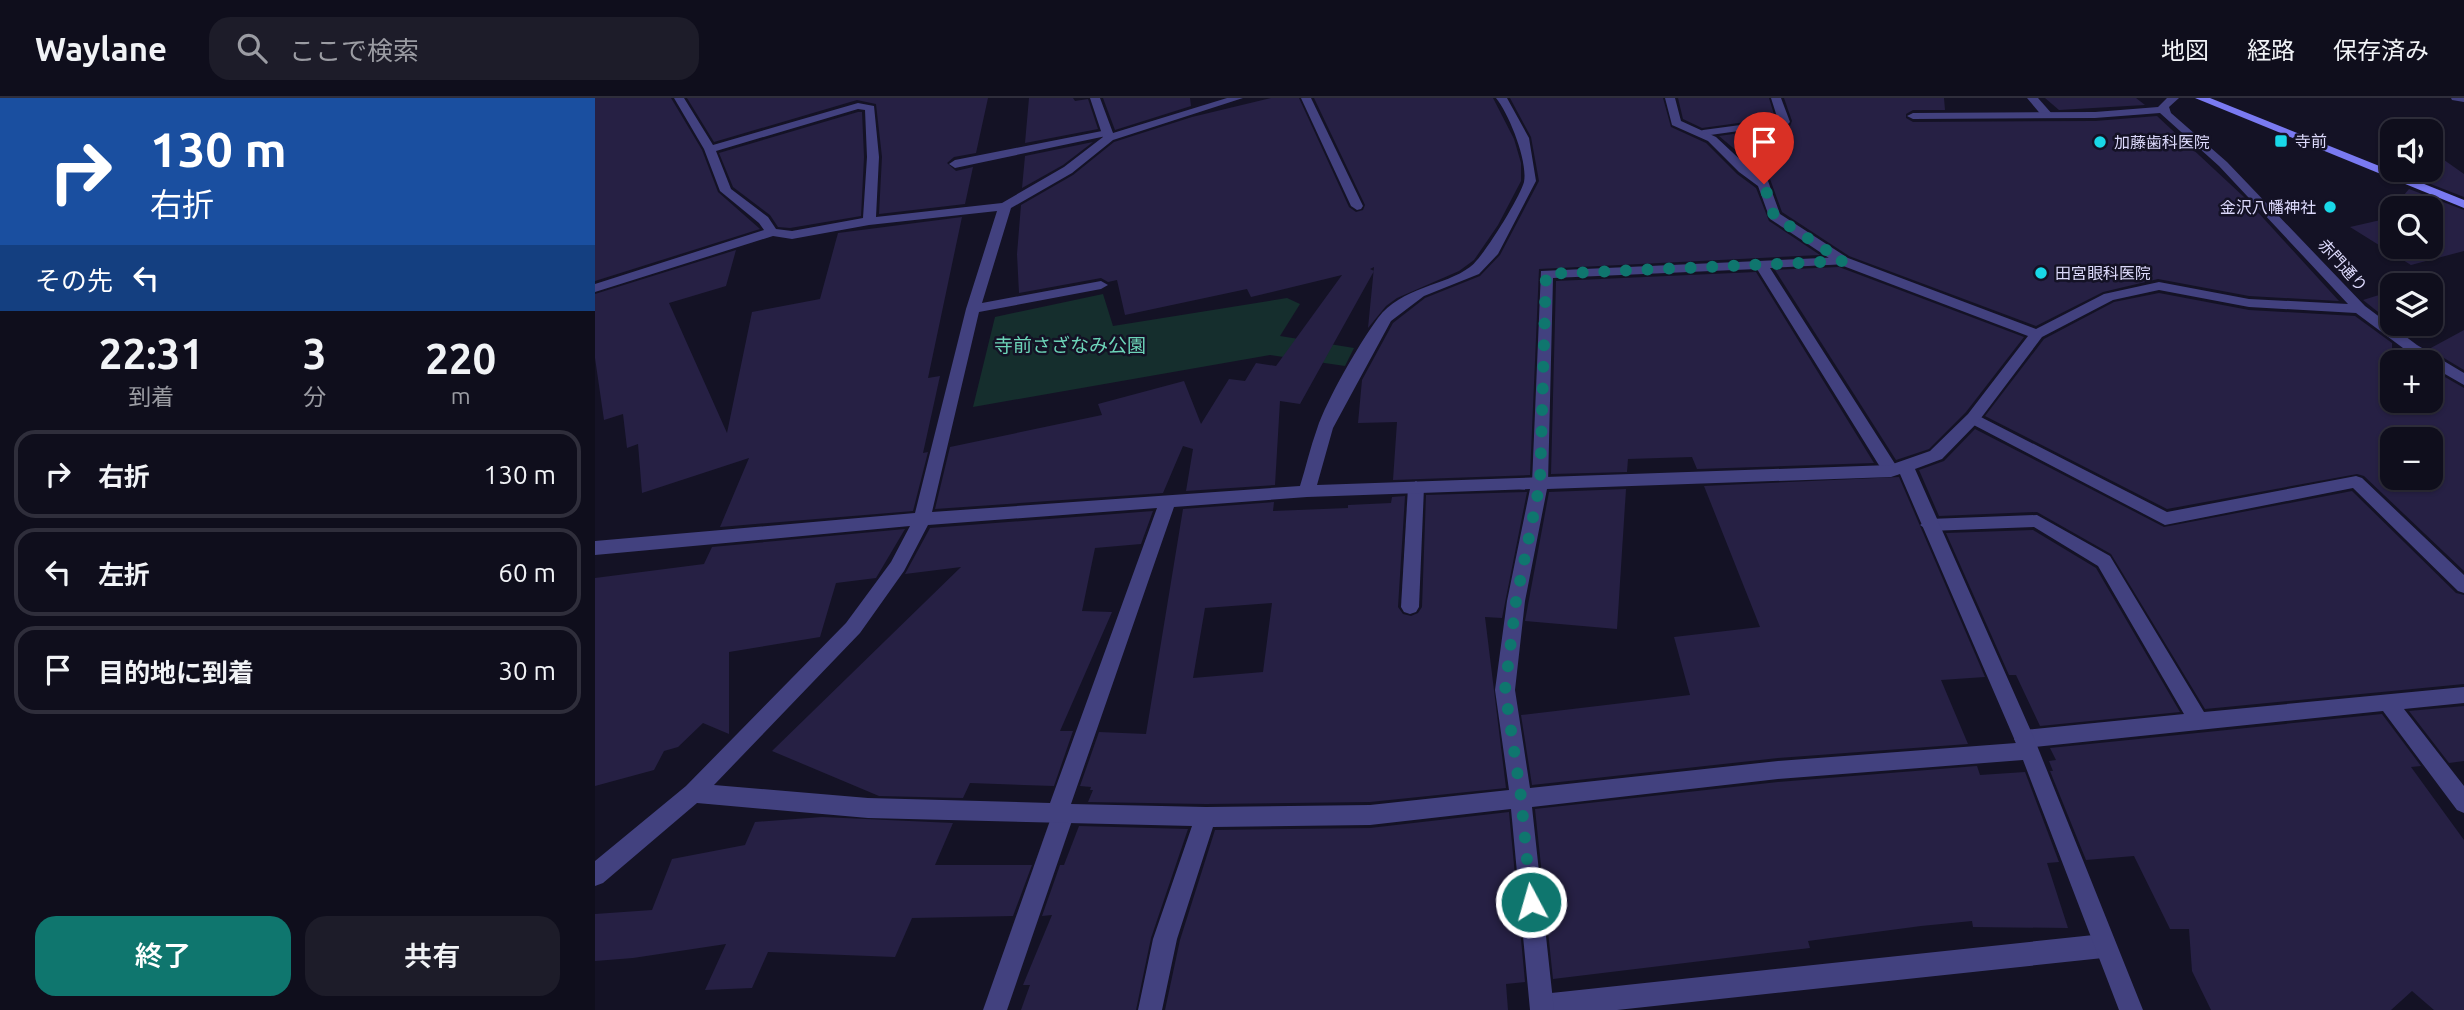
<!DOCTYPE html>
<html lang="ja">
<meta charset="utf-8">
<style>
:root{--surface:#0f0e1c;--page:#1d1c29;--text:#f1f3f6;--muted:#9b9ca3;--line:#2f2e3b;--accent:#0f766e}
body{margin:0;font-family:Ubuntu,"Noto Sans JP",sans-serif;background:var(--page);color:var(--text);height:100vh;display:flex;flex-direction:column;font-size:26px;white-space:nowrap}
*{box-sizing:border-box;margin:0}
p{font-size:23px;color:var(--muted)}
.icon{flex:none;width:38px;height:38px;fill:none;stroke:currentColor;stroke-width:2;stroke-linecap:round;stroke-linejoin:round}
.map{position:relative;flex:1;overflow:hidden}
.drawer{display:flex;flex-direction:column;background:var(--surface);width:595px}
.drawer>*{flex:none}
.banner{background:#1a4fa0;color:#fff;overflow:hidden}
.buttons{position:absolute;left:1785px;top:21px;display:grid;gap:14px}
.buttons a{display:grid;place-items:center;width:63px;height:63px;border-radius:14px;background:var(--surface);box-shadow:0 2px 5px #0004,0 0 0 2px var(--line);font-size:35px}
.pin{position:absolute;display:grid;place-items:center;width:60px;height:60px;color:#fff;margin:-72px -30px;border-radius:50% 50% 50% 0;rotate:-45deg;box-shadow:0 0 7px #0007}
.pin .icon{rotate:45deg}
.me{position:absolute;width:77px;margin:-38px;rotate:354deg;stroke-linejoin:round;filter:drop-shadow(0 0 5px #0008)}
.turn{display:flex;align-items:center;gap:24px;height:147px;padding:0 35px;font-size:32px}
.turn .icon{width:91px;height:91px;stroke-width:2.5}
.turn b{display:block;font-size:49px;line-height:60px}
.then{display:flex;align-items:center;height:66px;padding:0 35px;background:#0003;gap:14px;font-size:26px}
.eta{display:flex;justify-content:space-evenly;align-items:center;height:119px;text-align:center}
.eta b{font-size:42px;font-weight:600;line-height:49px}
.primary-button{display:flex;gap:14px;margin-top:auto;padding:14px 35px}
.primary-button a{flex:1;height:80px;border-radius:21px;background:var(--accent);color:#fff;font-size:28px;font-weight:600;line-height:80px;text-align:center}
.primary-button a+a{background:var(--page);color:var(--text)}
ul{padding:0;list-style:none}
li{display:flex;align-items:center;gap:21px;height:88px;margin:0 14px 10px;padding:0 21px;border:4px solid var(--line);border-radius:21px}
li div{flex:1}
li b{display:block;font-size:26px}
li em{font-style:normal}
header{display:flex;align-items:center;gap:42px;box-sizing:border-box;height:98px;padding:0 35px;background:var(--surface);border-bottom:2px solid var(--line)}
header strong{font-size:33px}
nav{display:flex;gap:38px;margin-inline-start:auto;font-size:24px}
.search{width:490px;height:63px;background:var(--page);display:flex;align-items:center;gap:18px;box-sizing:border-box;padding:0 24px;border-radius:21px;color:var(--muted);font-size:26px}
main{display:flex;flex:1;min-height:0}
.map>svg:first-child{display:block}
</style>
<header>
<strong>Waylane</strong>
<div class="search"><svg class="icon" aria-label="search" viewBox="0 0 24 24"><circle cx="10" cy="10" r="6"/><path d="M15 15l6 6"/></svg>ここで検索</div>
<nav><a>地図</a><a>経路</a><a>保存済み</a></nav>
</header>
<main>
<section class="drawer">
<div class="banner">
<div class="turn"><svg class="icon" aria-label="right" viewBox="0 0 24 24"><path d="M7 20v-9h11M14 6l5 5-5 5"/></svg><div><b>130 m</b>右折</div></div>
<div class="then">その先<svg class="icon" aria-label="left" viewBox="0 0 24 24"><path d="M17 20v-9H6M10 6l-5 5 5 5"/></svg></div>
</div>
<div class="eta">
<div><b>22:31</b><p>到着</p></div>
<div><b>3</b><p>分</p></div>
<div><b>220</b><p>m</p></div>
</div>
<ul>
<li><svg class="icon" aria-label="right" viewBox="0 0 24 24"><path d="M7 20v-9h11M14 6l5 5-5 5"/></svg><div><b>右折</b></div><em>130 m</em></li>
<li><svg class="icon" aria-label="left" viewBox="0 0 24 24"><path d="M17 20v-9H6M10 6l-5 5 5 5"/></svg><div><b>左折</b></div><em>60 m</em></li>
<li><svg class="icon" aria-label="arrive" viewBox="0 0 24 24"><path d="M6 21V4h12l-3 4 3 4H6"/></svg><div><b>目的地に到着</b></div><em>30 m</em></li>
</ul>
<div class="primary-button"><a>終了</a><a>共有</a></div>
</section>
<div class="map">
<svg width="1869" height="912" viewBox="0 0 1869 912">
<rect width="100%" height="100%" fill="#141225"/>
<polygon fill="#152e2d" points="508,196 518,228 692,200 705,206 685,238 759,250 750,268 675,257 378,309 400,219"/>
<g fill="#262044" fill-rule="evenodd">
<polygon points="0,0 76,0 107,52 123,94 165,131 0,183"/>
<polygon points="92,0 393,0 381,55 359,59 352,65 361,73 378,69 370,106 284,116 287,59 281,6 262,2 119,44"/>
<polygon points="434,0 478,0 480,3 493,1 503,31 430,45"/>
<polygon points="508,0 595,0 596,8 520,32"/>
<polygon points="676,0 704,0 754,109 761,114 768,112 770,107 719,0 898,0 919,41 926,65 926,83 903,127 879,162 864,173 802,200 791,208 773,230 779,169 775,171 779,173 705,306 685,303 680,387 591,393 598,351 588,348 568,395 340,411 355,349 507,317 503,306 589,283 606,326 634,281 650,283 661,265 681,268 747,177 656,199 652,191 530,217 522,182 513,184 506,180 424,195 422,156 426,107 478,77 519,44 597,19"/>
<polygon points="915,0 1068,0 1076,29 1111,45 1142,76 1161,90 1174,123 1225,157 944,171 935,377 798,382 802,324 763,325 767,282 798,225 830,200 885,178 905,157 944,83 936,39"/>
<polygon points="1083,0 1174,0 1180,20 1107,30 1088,21"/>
<polygon points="1189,0 1349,0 1350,12 1318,12 1311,16 1311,20 1318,24 1500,23 1562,18 1649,99 1744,203 1654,198 1563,181 1508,194 1441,228 1254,158 1187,114 1175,81 1124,38 1195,28 1197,23"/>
<polygon points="1450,0 1541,0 1550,7 1464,12"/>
<polygon points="263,14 267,14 269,59 266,118 195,130 183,129 175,117 138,89 124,55"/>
<polygon points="498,44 468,67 427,90 430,58"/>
<polygon points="1842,57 1869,76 1869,99 1823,81 1830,72 1836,72 1836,64"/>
<polygon points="1814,91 1869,112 1869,153 1816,167 1755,129 1790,121 1797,112 1797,149 1836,149 1836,110 1798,110"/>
<polygon points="367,119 333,280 345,278 328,355 333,354 318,413 125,429 154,360 47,395 43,346 32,350 28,316 9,322 0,260 0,196 141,152 131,188 74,205 132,335 157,214 225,201 243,135"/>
<polygon points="1244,169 1429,239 1371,314 1334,351 1301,362 1180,172"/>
<polygon points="1161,174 1279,365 1102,371 1097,359 1033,361 1032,374 956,376 961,183"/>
<polygon points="1797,193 1797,225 1768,202"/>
<path d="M1564,195L1654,212L1760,218L1797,245V303H1836V271L1869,290V473L1769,378L1762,376L1572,411L1390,318L1449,241L1519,204ZM1797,341H1836V380H1797Z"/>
<polygon points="1869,232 1869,272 1834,251"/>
<polygon points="1380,331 1569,429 1757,393 1861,495 1869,497 1869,586 1610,611 1516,456 1442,414 1344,418 1324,372 1349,363"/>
<polygon points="1304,379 1390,579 1346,582 1373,646 1183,660 937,687 926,617 1095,597 1079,539 1165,529 1109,388"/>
<polygon points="1031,391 1022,531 930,523 954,394"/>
<path d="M932,394L907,520L890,519L911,690L775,704L611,706L493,704L498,692H495L496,689L485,688L504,634L551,636L588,411L679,404L678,413L753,410V407L796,405L797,399L810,398L803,509L808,516L816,518L823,515L827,509L831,397ZM677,505L668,574L598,580L610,510Z"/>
<polygon points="558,413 546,446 500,450 487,513 517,514 465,633 478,633 459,688 375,685 368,700 284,698 177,653 366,469 310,476 335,430"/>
<polygon points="310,431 281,480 241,485 225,539 134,554 134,636 108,625 83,649 69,653 59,672 0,688 0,480 109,466 117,449"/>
<polygon points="1438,432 1501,470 1585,614 1445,628 1421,577 1414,577 1351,435"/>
<polygon points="1869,608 1869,663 1854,665 1814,613"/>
<polygon points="1787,616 1826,668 1816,669 1869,742 1869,912 1839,912 1817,893 1796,912 1616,912 1597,873 1594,831 1575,831 1539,758 1491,762 1455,673 1458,673 1454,663 1461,662 1455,650"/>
<polygon points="1382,668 1385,677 1430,674 1464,764 1452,765 1473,830 1378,829 1377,823 1326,828 1213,843 1215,850 958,881 940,711 1183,684"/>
<polygon points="914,714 930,884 911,886 913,912 570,912 585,842 620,732 775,730"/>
<polygon points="227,719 358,725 340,767 437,767 418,818 317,820 300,859 173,854 157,890 110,892 131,846 38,860 0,863 0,816 57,812 77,761 150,747 160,724"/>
<polygon points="484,728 593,731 556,840 541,912 426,912 435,887 428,887 457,817 447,818 465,767 469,767"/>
</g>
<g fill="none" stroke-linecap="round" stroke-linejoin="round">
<g fill="#42417f" fill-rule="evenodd">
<polygon points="1176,0 1186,0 1195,24 1193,26 1108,38 1102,35 1108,32 1183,22"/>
<polygon points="1432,0 1443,0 1458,17 1456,19 1448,19"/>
<polygon points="512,32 518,35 516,37 360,70 354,66 360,62"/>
<polygon points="1248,159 1255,163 1253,166 1175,170 1302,369 1304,373 1302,377 1290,377 1162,171 958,180 953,385 945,391 939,389 937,385 946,173"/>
<polygon points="1378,315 1572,414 1761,378 1767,380 1869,477 1869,495 1863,493 1758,390 1570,427 1373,324 1370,320"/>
<polygon points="821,383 829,389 824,509 821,514 815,516 809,514 806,509 813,389"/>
<polygon points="1442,417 1515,458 1609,614 1869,589 1869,605 1809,611 1869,688 1869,715 1862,712 1788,613 1429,650 1422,647 1419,641 1422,635 1429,632 1589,616 1503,468 1439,429 1334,433 1325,427 1334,421"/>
<polygon points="469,704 477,707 480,714 412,912 388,912 458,714 461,707"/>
<polygon points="1508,836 1516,840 1520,848 1516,856 1508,860 1022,912 937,912 935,908 938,899 947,896"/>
</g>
<g fill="#42417f" fill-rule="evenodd">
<path d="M79,0H89L118,47L263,5L279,8L284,59L281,119L407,105L469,69L508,39L495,0H505L518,35L632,0H648L518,42L477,75L416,110L387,205L506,183L513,187L506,191L384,214L337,414L705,388C711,369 715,350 722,331C732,301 764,246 783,220C806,189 850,188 875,169C888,160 925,99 929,84C933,63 914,16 901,0H912L934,40L941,83L903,156L884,176L829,198L796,223L738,330L722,387L1295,367L1335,353L1373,316L1433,238L1243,166L1175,121L1163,88L1144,74L1113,43L1077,27L1070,0H1080L1086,23L1121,39L1152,68L1173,83L1185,116L1253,160L1441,231L1509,196L1564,184L1654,201L1753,206L1624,68L1565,15L1500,20L1318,21L1312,18L1318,15L1500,14L1563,9L1572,0H1584L1574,9L1576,15L1632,64L1770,208L1822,247L1869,275V287L1836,268V264H1830L1812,253L1761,215L1654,209L1564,192L1518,202L1447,239L1383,324L1347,361L1320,371L1439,640L1548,912H1524L1428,662L1183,681L937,709L959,912H935L916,711L775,727L618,729L582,841L567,912H543L558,841L597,728L273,720L102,705L8,785L0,788V763L91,688L251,525L296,464L315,428L0,457V443L320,415L371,211L402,113L274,127L197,141L178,138L0,194V186L169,132L164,125L125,93L109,51ZM263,11L270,12L272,59L268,120L197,133L181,131L173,119L136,91L121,53ZM1305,376L1421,645L1183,663L935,690L920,592L930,503L952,391L1296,379ZM935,391L912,503L900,592L914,692L775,707L611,709L476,706L579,409L712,399ZM562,410L455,705L273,700L119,687L265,535L309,473L333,427Z"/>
<polygon points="706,0 716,0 768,108 766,111 762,112 756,108"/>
<polygon points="1856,0 1869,0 1869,4 1857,2"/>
</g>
<polygon fill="#7a7af1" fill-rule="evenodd" points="1600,0 1615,0 1869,102 1869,110"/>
</g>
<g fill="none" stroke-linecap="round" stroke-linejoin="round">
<polyline stroke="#0f766e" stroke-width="12" stroke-dasharray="0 21.6" points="936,804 926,699 910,592 921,503 945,385 951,176 1248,163 1179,118 1169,86"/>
</g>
<g fill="#19d8e8" stroke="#141225" stroke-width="2.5">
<rect x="1679" y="36" width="14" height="14" rx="3.5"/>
<circle cx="1505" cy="44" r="7"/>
<circle cx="1735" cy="109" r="7"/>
<circle cx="1446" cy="175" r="7"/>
</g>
<g text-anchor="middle" stroke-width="5" stroke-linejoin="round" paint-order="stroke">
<g font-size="16" fill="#dcd9fb" stroke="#141225" text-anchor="start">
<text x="1700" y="49">寺前</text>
<text x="1519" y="50">加藤歯科医院</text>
<text x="1721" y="115" text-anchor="end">金沢八幡神社</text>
<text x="1460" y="181">田宮眼科医院</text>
</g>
<g font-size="16" fill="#dcd9fb" stroke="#141225">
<text transform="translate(1748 167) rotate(48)" y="6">赤門通り</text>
</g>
<g font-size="19" fill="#6cd4b8" stroke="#141225">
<text x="475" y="254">寺前さざなみ公園</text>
</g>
</g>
</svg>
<div class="buttons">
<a><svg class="icon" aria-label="sound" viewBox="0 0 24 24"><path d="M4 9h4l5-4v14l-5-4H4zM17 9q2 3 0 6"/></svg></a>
<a><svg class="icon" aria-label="search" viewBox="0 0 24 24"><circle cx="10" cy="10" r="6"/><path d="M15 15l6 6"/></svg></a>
<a><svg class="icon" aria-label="layers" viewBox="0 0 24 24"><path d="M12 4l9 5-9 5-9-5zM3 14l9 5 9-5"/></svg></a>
<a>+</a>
<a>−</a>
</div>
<div class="pin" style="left:1169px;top:86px;background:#d93025"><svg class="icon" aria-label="arrive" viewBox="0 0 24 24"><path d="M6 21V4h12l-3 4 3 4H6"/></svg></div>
<svg class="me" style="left:936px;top:804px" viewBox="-20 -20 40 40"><circle r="17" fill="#0f766e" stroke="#fff" stroke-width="3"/><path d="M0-11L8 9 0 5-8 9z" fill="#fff"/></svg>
</div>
</main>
